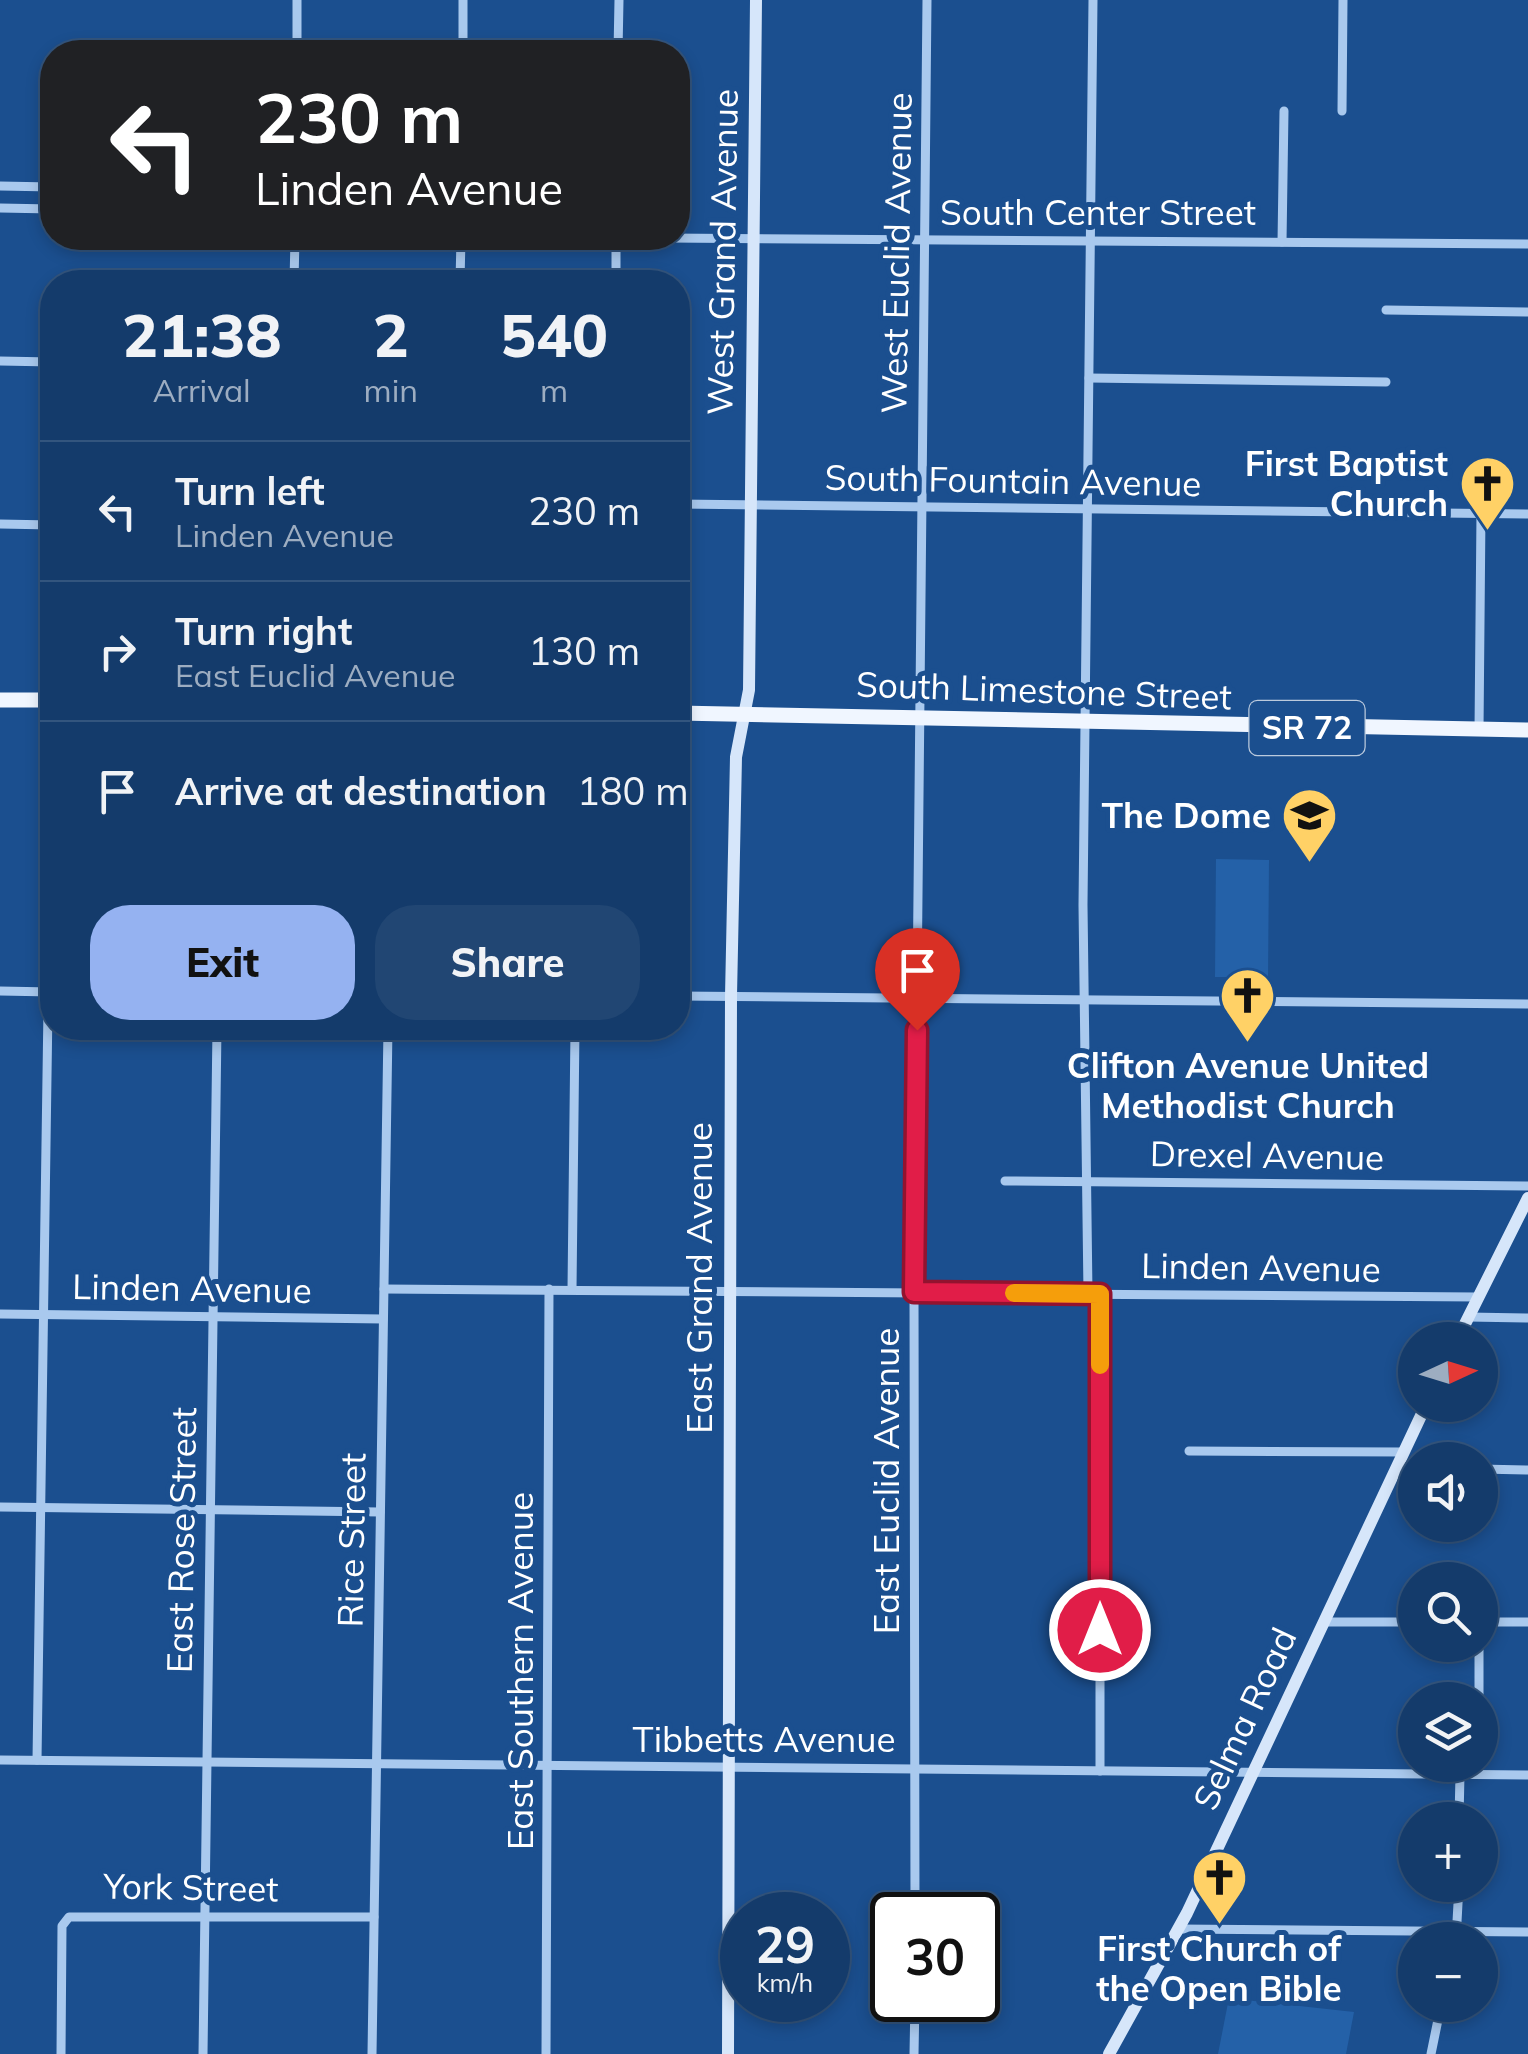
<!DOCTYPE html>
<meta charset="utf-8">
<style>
:root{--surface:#143b6b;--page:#214673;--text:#f1f3f6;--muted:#9dadc1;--line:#33557e;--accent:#95b2f1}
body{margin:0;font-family:Mulish,sans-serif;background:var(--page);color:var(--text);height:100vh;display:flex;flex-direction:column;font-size:38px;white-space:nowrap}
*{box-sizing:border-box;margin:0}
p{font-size:32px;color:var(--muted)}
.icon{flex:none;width:55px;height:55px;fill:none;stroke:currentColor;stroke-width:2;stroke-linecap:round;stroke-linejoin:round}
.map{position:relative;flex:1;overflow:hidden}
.details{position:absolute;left:40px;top:270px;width:650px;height:770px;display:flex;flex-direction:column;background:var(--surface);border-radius:40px;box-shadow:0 5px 15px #0003,0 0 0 2px var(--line)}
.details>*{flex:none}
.top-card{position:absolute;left:40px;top:40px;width:650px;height:210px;border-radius:40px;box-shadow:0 5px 15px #0003,0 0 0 2px var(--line);background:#202124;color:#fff;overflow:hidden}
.needle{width:65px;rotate:86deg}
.controls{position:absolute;left:1398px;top:1322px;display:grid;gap:20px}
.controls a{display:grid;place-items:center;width:100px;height:100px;border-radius:50%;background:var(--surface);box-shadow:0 5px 15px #0003,0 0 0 2px var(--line);font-size:50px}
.speed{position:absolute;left:720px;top:1892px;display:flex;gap:20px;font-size:50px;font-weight:700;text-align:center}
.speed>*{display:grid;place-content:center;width:130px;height:130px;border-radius:50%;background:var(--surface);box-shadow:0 5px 15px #0003,0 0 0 2px var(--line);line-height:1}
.speed small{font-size:25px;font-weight:400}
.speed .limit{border:5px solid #111;border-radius:15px;background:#fff;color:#111}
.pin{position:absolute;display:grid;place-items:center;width:85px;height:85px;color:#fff;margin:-102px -42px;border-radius:50% 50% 50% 0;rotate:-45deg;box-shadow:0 0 10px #0007}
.pin .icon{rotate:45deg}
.me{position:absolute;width:110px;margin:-55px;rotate:0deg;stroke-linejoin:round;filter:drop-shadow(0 0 8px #0008)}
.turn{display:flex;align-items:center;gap:35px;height:210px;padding:0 50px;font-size:45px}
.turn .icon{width:130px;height:130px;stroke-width:2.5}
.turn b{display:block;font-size:70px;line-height:85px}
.eta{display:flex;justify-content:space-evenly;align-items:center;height:170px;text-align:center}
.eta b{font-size:60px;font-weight:800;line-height:70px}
.button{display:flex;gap:20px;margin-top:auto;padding:20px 50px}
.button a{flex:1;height:115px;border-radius:40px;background:var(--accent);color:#111;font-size:40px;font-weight:800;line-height:115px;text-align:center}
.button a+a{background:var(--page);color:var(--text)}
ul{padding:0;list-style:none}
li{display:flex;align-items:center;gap:30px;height:140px;padding:0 50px;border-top:2px solid var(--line)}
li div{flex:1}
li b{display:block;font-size:38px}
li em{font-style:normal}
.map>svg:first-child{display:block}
</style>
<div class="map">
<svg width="1528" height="2054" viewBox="0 0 1528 2054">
<rect width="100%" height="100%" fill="#1b4f8f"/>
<g fill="#2461a8">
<polygon points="1216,859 1269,860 1268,977 1215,977"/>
<polygon points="1236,1999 1354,2012 1346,2054 1218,2054 1228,2003"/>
</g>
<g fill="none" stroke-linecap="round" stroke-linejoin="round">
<g stroke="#a9c9ee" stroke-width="9">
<polyline points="297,52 297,0"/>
<polyline points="463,52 463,0"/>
<polyline points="618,52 619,0"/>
<polyline points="1342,111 1343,0"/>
<polyline points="0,186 52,187"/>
<polyline points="0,208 52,209"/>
<polyline points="667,238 1528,244"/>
<polyline points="1282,242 1284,111"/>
<polyline points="294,282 295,238"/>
<polyline points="460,282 461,238"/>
<polyline points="616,282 616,238"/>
<polyline points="1386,310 1528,312"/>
<polyline points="0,361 52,362"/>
<polyline points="1089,378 1386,382"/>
<polyline points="678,504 1528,514"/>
<polyline points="0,524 52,525"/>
<polyline points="1479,730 1481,513"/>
<polyline points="0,991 52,992"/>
<polyline points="678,996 1528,1004"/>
<polyline points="1005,1181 1528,1186"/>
<polyline points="384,1289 1477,1297"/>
<polyline points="572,1289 575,1028"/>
<polyline points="1088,1294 1083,905 1093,0"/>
<polyline points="0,1314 383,1319"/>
<polyline points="1468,1317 1528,1318"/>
<polyline points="1189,1451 1404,1452"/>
<polyline points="1397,1469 1415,1469"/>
<polyline points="1480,1469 1528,1470"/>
<polyline points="0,1507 380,1512"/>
<polyline points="1324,1622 1415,1622"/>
<polyline points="1480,1622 1528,1622"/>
<polyline points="1479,1700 1479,1645"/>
<polyline points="0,1760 1528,1775"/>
<polyline points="37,1760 52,734"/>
<polyline points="1100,1771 1100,1294"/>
<polyline points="1459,1820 1460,1774"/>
<polyline points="915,1915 914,1292 927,0"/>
<polyline points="1178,1929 1528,1932"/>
<polyline points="1456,1940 1459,1885"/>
<polyline points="61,2054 62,1926 69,1917 374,1917"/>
<polyline points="203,2054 217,1028"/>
<polyline points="372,2054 388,1028"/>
<polyline points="546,2054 549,1289"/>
<polyline points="914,2054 915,2000"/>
<polyline points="1431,2054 1441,2005"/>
</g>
<g stroke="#d6e6fa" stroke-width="12">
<polyline points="1457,1340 1528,1198"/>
<polyline points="728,2054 731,996 736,757 749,690 756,0"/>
<polyline points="1109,2054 1187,1913 1426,1405"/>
</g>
<g stroke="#f0f6ff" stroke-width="15">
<polyline points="0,700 52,700"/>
<polyline points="678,713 1528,730"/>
</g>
</g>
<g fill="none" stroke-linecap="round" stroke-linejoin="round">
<defs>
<polyline id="route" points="917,1030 914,1292 1100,1294 1100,1630"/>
</defs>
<use href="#route" stroke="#92132f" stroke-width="25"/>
<use href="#route" stroke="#e11d48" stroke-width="18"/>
<polyline stroke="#f59e0b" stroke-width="18" points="1014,1293 1100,1294 1100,1365"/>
</g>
<defs>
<symbol id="church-pin" viewBox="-11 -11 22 30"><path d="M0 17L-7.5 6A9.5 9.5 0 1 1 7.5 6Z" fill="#ffd166" stroke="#1b4f8f"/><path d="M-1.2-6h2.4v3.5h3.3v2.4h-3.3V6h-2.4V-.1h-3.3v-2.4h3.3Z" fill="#111"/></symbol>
<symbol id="school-pin" viewBox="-11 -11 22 30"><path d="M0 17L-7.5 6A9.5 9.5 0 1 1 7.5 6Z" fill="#ffd166" stroke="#1b4f8f"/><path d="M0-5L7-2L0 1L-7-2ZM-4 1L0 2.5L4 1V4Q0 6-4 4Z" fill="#111"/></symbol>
</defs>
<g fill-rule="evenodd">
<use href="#church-pin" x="1456" y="452" width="63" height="86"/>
<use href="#school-pin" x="1278" y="784" width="63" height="86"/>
<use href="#church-pin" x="1216" y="964" width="63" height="86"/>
<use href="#church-pin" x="1188" y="1846" width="63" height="86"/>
</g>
<g text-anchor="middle" stroke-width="10" stroke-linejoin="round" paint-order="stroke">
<rect fill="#1b4f8f" stroke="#bbcadd" stroke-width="2.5" x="1249.5" y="701" width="115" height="54" rx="8"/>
<g font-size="32" font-weight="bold" fill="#fff">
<text x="1307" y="739">SR 72</text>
</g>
<g font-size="35" fill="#fff" stroke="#1b4f8f">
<text x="1098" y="225">South Center Street</text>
<text transform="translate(723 252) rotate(-89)" y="12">West Grand Avenue</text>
<text transform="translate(897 253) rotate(-89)" y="12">West Euclid Avenue</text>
<text transform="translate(1013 481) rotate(1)" y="12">South Fountain Avenue</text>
<text transform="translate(1044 691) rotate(2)" y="12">South Limestone Street</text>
<text transform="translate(1267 1156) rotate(1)" y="12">Drexel Avenue</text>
<text transform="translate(1261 1268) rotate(1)" y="12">Linden Avenue</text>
<text transform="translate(700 1278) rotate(-90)" y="12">East Grand Avenue</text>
<text transform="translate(192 1289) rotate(1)" y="12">Linden Avenue</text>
<text transform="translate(887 1481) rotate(-90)" y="12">East Euclid Avenue</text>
<text transform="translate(182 1540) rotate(-89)" y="12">East Rose Street</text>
<text transform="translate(352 1540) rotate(-89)" y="12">Rice Street</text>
<text transform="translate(521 1671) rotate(-90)" y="12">East Southern Avenue</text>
<text transform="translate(1245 1719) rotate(-65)" y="12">Selma Road</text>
<text x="764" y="1752">Tibbetts Avenue</text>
<text transform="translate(191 1888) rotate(1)" y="12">York Street</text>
</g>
<g font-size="35" font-weight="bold" fill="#fff" stroke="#1b4f8f" text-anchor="end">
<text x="1448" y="476">First Baptist<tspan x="1448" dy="40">Church</tspan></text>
<text x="1271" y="828">The Dome</text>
<text x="1248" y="1078" text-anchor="middle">Clifton Avenue United<tspan x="1248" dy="40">Methodist Church</tspan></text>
<text x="1219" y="1961" text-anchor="middle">First Church of<tspan x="1219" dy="40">the Open Bible</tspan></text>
</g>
</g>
</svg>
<div class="controls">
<a><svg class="needle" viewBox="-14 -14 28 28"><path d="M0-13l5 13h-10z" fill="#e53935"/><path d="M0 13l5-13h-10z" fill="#9dadc1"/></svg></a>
<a><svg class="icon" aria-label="sound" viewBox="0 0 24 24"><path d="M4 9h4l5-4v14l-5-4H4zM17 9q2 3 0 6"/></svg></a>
<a><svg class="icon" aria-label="search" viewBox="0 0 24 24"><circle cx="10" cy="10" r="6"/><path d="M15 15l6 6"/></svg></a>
<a><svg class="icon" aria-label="layers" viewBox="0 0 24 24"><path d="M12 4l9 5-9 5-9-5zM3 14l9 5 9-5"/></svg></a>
<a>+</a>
<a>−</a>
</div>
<div class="speed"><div>29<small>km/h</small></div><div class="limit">30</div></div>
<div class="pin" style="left:917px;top:1030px;background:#d93025"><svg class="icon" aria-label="arrive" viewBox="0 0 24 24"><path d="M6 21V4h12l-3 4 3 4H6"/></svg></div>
<svg class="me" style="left:1100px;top:1630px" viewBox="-20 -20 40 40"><circle r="17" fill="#e11d48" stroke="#fff" stroke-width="3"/><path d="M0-11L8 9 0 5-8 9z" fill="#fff"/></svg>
<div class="top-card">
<div class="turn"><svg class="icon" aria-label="left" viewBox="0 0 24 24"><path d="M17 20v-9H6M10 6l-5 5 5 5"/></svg><div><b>230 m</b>Linden Avenue</div></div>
</div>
<section class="details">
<div class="eta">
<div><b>21:38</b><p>Arrival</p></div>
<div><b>2</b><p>min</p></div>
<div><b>540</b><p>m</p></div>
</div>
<ul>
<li><svg class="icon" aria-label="left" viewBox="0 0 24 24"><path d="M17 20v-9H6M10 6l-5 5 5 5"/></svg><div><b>Turn left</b><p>Linden Avenue</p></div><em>230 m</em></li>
<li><svg class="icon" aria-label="right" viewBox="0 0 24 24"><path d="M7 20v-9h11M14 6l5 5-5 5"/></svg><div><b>Turn right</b><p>East Euclid Avenue</p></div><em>130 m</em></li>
<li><svg class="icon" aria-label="arrive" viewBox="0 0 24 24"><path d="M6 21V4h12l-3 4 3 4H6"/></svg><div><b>Arrive at destination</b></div><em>180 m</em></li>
</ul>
<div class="button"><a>Exit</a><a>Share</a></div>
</section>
</div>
